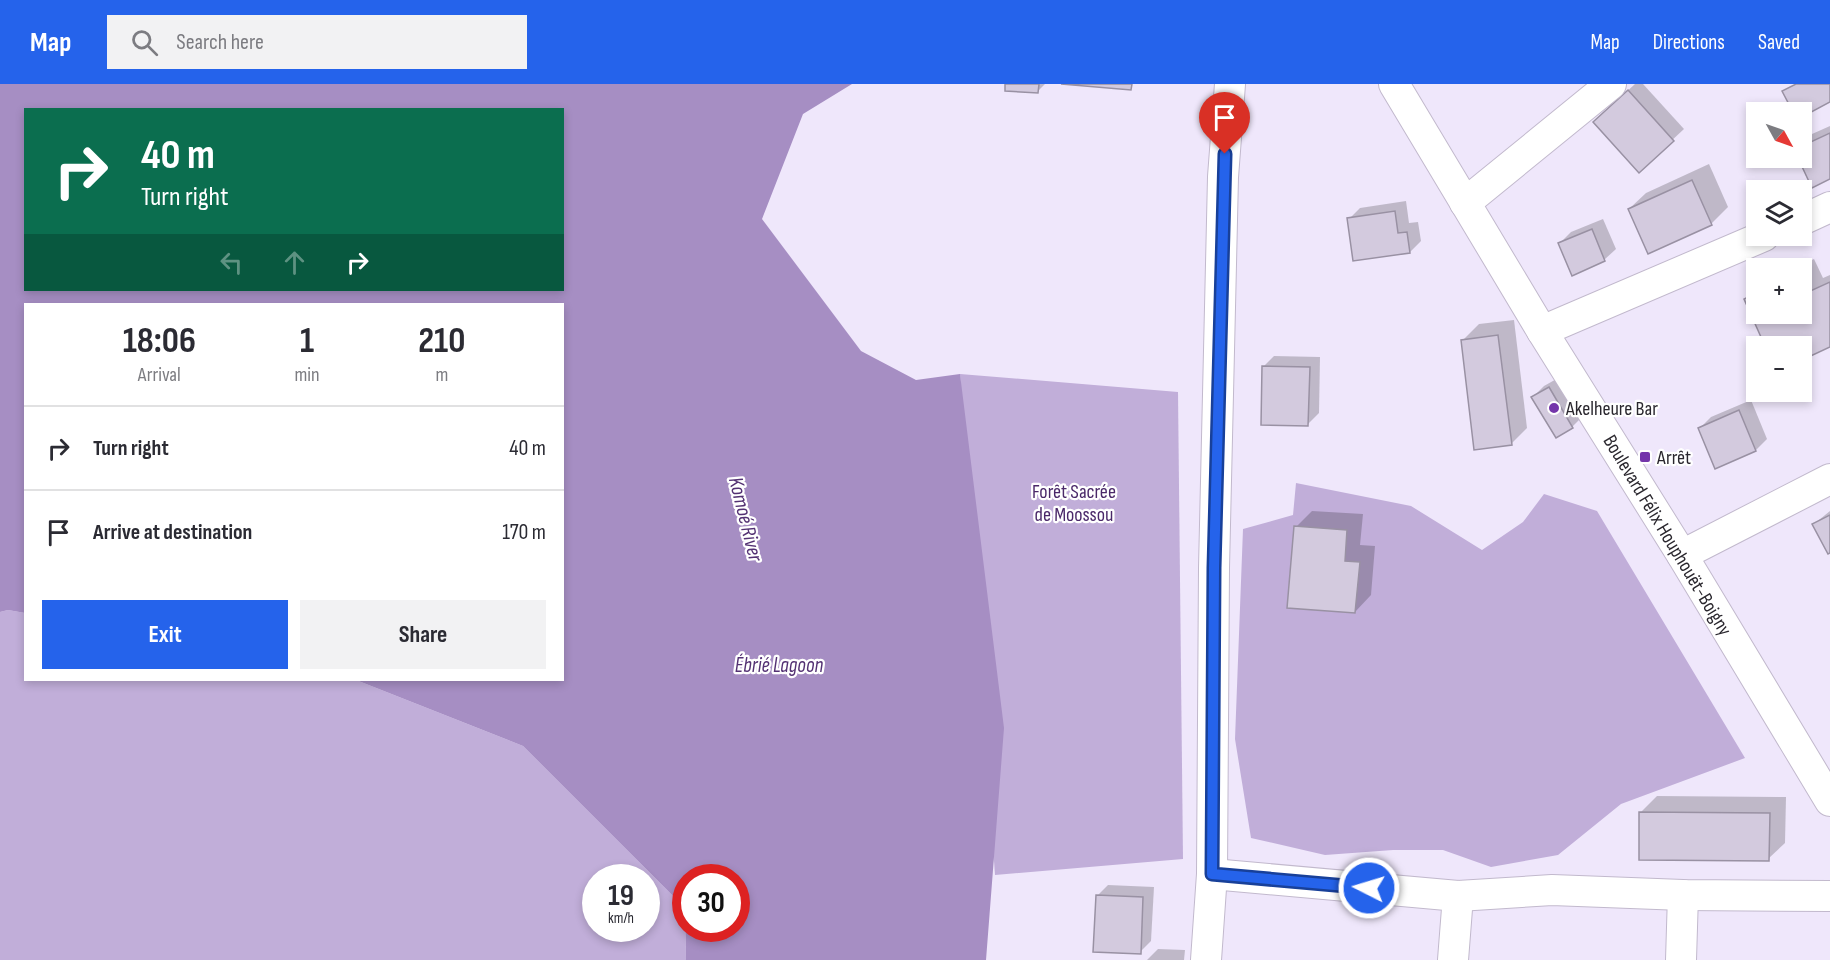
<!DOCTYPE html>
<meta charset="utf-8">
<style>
:root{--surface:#fff;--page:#f2f2f3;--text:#2b2b33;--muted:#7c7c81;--line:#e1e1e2;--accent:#2563eb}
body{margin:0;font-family:"Sofia Sans Condensed",sans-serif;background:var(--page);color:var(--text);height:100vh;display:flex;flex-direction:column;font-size:22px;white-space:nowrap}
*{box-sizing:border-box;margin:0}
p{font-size:20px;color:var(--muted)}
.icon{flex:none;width:33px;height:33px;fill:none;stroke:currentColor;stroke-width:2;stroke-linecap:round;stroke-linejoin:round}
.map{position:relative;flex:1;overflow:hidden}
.side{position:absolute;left:24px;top:219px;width:540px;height:378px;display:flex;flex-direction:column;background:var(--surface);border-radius:0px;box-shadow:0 3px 9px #0003}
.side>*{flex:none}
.top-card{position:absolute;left:24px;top:24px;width:540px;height:183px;border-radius:0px;box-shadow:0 3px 9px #0003;background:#0b6e4f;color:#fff;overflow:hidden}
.needle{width:39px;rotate:130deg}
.tools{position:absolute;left:1746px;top:18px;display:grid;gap:12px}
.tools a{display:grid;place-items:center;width:66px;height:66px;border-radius:0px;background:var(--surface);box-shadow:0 3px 9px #0003;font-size:30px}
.speed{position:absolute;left:582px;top:780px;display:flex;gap:12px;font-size:30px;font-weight:700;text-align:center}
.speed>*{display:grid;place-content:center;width:78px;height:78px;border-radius:50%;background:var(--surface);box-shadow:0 3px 9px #0003;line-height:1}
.speed small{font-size:15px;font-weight:400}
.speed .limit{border:9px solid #d22;background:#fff;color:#111}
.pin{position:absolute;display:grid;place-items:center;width:51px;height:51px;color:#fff;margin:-62px -26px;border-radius:50% 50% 50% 0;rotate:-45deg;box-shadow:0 0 6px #0007}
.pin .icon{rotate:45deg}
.me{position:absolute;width:66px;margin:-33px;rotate:275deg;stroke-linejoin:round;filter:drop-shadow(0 0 4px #0008)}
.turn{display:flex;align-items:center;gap:21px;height:126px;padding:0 18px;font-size:27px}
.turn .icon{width:78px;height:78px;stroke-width:2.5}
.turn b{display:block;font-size:42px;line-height:51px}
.lanes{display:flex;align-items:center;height:57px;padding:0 18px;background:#0003;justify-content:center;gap:30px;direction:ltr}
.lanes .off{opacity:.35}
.eta{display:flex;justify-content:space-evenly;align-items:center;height:102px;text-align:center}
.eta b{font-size:36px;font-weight:700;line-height:42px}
.button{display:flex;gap:12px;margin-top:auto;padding:12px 18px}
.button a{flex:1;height:69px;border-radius:0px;background:var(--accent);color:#fff;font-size:24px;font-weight:700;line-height:69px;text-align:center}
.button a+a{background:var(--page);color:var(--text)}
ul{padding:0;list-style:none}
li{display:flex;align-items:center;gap:18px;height:84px;padding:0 18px;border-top:2px solid var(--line)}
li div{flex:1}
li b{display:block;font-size:22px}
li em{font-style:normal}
header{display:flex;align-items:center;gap:36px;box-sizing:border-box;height:84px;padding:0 30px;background:var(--accent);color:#fff}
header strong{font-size:28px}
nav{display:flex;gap:33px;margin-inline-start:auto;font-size:21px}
.search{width:420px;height:54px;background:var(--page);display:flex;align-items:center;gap:15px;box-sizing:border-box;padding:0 21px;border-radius:0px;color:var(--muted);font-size:22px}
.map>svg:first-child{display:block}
</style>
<header>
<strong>Map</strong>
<div class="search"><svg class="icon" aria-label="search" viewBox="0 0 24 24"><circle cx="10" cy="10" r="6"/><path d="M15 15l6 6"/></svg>Search here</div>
<nav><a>Map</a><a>Directions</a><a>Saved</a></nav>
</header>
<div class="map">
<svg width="1830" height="876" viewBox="0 0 1830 876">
<rect width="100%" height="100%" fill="#efe7fb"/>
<g fill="#c1aed9" fill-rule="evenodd">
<polygon points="960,290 1178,308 1183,775 995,791"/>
<polygon points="1296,399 1411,422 1482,466 1523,438 1544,410 1597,427 1745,674 1621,720 1558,771 1491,783 1443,766 1393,766 1325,771 1251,754 1235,655 1243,445 1293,431"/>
<path d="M8,526L25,529L26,596H356L523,662L685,824L686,876H0V528ZM596,794H646V844H596Z"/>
</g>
<path fill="#a68ec3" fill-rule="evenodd" d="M0,0H852L803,30L762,135L861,267L916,296L960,290L1004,644L986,876H686L685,824L523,662L356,596H562V220H26L25,529L8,526L0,528ZM26,26H562V206H26ZM686,794H736V844H686Z"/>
<g fill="#0003">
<polygon points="1006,0 1045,0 1037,8"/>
<polygon points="1635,0 1643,0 1684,45 1639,87 1606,27"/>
<polygon points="1830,42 1830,94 1812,102 1800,74 1802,74 1802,60 1812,50"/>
<polygon points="1709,80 1728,123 1711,140 1629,125 1646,109"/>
<polygon points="1406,117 1409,139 1418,138 1421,157 1410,168 1349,135 1360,124"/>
<polygon points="1603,135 1616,165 1604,176 1560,159 1571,148"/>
<polygon points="1814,175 1823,194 1830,191 1830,262 1802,275 1802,262 1766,262 1745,215 1756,204 1756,230 1802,230 1802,184 1793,184"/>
<polygon points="1514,236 1527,344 1511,360 1462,257 1479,240"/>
<polygon points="1274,272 1320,273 1319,329 1308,340 1263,283"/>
<polygon points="1560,293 1583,332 1572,343 1533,313 1544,302"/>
<polygon points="1751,316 1767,355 1756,366 1700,344 1711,333"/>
<polygon points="1312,427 1363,430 1360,461 1375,462 1371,511 1355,528 1296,443"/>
<polygon points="1830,427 1830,468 1814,440"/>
<polygon points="1657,712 1786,713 1785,759 1768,775 1641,728"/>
<polygon points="1108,801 1154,803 1151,857 1140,868 1097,812"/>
<polygon points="1158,865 1185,866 1184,876 1147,876"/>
</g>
<g fill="#d3cade" stroke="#9991a3" stroke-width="1.5">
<polygon points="1005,0 1039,0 1038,9 1005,7"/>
<polygon points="1061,0 1132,0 1131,6"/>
<polygon points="1796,0 1830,0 1830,18 1802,33 1802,28 1793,28 1782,7"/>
<polygon points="1628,6 1674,57 1639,89 1593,38"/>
<polygon points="1830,49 1830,95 1812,104 1798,74 1802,74 1802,62"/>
<polygon points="1692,96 1712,141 1648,170 1628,125"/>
<polygon points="1395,127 1398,149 1407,148 1410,169 1353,177 1347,134"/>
<polygon points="1592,145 1605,177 1572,192 1558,159"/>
<polygon points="1830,198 1830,263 1802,276 1802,262 1765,262 1744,215 1756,209 1756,230 1802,230 1802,199 1806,209"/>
<polygon points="1498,251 1512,361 1474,366 1461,256"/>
<polygon points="1262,282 1310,283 1308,342 1261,341"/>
<polygon points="1549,303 1573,344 1556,354 1531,313"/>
<polygon points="1739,326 1756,367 1715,385 1698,344"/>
<polygon points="1830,431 1830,469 1828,470 1812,440"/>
<polygon points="1294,442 1347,446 1345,477 1360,478 1355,529 1287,524"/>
<polygon points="1639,728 1770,729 1769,777 1639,776"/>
<polygon points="1096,811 1143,813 1141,870 1093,868"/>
</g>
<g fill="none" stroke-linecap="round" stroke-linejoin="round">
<defs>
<g id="minor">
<polyline points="1394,0 1542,247 1682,471 1830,717"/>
<polyline points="1465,119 1611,0"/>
<polyline points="1802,136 1830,123"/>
<polyline points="1542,247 1764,152"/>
<polyline points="1682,471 1830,395"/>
<polyline points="1212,790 1458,812 1552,806 1683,811 1830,812"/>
<polyline points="1206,876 1212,790 1214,484 1223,93 1230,0"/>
<polyline points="1453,876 1458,812"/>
<polyline points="1681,876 1683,811"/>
</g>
</defs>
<use href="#minor" stroke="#c2b9cd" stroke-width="32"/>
<use href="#minor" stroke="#fff" stroke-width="30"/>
</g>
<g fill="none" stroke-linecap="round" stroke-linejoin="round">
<defs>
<polyline id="route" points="1225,70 1214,484 1212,790 1369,804"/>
</defs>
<use href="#route" stroke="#184099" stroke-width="15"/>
<use href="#route" stroke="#2563eb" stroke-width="10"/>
</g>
<g fill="#7435aa" stroke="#fff" stroke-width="2">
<circle cx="1554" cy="324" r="6"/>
<rect x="1639" y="367" width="12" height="12" rx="3"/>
</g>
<g text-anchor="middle" stroke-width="4.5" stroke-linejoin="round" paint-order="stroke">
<g font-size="20" fill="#2a272e" stroke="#fff" text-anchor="start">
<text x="1566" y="331">Akelheure Bar</text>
<text x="1657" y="380">Arrêt</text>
</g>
<g font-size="20" fill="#4a2869" stroke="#fff">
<text x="1074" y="414">Forêt Sacrée<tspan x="1074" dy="23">de Moossou</tspan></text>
</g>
<g font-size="20" fill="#2a272e" stroke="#fff">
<text transform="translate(1668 451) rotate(59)" y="7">Boulevard Félix Houphouët-Boigny</text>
</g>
<g font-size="21" font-style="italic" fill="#533173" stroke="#fff">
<text transform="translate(746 435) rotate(76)" y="7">Komoé River</text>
<text x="779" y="588">Ébrié Lagoon</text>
</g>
</g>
</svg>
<div class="tools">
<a><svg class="needle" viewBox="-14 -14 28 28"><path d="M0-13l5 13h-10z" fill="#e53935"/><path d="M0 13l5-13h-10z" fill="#7c7c81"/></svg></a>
<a><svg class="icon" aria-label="layers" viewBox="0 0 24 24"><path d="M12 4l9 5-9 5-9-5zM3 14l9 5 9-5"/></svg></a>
<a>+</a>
<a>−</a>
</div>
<div class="speed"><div>19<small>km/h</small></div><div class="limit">30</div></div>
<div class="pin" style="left:1225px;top:70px;background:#d93025"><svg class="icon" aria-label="arrive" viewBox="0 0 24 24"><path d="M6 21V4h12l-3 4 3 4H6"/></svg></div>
<svg class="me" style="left:1369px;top:804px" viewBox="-20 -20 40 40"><circle r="17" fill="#2563eb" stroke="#fff" stroke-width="3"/><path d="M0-11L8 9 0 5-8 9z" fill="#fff"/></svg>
<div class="top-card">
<div class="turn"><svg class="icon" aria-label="right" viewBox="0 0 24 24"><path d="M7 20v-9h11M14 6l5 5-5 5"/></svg><div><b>40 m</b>Turn right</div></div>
<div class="lanes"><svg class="icon off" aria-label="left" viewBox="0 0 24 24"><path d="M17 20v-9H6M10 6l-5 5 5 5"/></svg><svg class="icon off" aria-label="ahead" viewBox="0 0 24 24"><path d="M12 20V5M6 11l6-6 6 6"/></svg><svg class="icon" aria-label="right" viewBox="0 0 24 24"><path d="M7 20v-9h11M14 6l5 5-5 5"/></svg></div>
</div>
<section class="side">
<div class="eta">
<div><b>18:06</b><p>Arrival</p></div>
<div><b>1</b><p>min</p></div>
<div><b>210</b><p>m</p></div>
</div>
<ul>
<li><svg class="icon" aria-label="right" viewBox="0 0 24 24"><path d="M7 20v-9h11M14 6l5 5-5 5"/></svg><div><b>Turn right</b></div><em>40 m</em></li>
<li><svg class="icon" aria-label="arrive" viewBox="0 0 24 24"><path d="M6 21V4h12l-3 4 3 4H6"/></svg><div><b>Arrive at destination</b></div><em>170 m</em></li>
</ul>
<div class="button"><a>Exit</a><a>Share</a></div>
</section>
</div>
